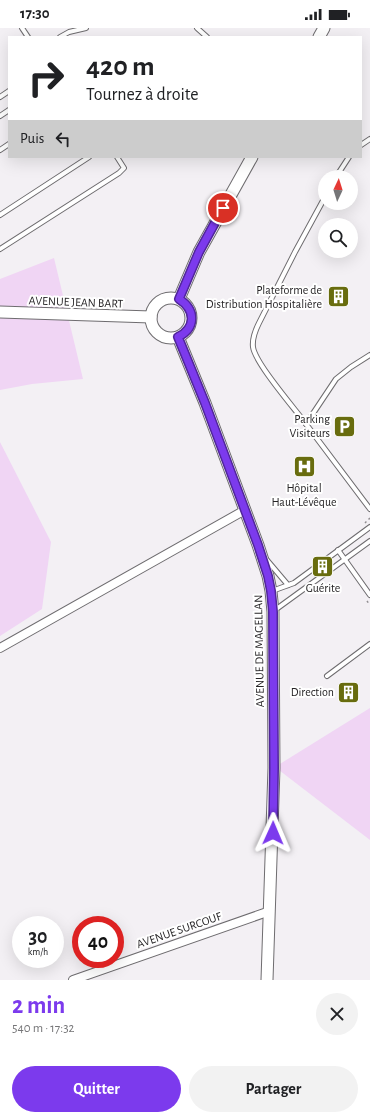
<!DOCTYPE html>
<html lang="fr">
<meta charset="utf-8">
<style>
:root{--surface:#fff;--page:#f2f2f2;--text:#202124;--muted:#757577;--accent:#7c3aed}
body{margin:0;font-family:"Alegreya Sans",sans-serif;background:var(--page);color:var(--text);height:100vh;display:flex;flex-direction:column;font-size:15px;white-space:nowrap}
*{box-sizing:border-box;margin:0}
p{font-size:13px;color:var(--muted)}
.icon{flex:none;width:22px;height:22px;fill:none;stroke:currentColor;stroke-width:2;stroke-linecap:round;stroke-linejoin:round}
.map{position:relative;height:952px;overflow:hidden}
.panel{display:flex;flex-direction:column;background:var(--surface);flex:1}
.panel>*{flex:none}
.guide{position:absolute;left:8px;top:8px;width:354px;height:122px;border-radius:0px;box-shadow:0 4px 16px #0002;background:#fff;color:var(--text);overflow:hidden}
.needle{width:26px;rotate:4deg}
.fabs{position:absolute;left:318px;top:142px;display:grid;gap:8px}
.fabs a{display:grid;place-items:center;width:40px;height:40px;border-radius:50%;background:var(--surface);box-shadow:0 4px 16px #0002;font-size:20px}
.speed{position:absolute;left:12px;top:888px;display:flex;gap:8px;font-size:20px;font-weight:700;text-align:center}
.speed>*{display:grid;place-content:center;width:52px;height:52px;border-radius:50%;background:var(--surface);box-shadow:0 4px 16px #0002;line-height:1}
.speed small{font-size:10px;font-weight:400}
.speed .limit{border:6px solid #d22;background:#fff;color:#111}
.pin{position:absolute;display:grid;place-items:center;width:34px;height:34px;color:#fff;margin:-17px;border:2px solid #fff;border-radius:50%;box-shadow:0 1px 4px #0007}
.me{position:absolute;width:44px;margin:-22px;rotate:1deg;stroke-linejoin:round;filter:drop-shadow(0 0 3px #0008)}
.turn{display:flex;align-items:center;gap:14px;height:84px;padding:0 12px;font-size:18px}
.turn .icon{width:52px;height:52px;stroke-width:2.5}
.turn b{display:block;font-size:28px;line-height:34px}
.then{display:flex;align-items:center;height:38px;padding:0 12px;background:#0003;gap:8px;font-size:15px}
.round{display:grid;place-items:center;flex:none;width:42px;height:42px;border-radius:21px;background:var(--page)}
.head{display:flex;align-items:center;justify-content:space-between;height:68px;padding:0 12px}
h1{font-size:24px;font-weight:700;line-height:30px;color:var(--accent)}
.cta{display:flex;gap:8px;margin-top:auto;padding:8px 12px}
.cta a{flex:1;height:46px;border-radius:24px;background:var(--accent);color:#fff;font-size:16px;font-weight:700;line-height:46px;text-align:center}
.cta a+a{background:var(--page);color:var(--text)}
.status{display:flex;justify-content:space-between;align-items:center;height:28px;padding:0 20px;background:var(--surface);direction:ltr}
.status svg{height:11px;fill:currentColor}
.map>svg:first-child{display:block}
</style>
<div class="status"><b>17:30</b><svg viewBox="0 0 49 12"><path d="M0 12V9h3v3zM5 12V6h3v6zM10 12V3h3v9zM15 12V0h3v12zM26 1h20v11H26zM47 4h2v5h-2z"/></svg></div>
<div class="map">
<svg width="370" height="952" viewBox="0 0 370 952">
<rect width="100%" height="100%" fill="#f3f0f4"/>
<g fill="#f0d5f4">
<polygon points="54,230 83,351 32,356 0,362 0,251"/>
<polygon points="0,414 51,514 42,581 0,608"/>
<polygon points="370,680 370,812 275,739"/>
</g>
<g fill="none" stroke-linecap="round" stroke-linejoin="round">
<defs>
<g id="lane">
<polyline points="22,0 28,9"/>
<polyline points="197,0 207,9"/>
<polyline points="60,9 69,4 86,0"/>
<polyline points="0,69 9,63"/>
<polyline points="0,88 9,82"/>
<polyline points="361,117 370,111"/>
<polyline points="0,122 9,116"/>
<polyline points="336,149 349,129"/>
<polyline points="0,187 89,129"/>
<polyline points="0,221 119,145 124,140 117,129"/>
<polyline points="370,327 351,339 336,351 306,396 370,481"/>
<path d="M306,396C295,381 255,335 253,319C252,311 255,303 259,295L295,224L325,169"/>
<polyline points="338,522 370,567"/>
<polyline points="266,531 288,557"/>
<polyline points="272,563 294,555 370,499"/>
<polyline points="275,582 370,513"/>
<polyline points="327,648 370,616"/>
</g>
<g id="street">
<polyline points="0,620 245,482"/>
<polyline points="73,952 270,883"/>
</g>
<g id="secondary">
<polyline points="319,9 324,0"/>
<circle cx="171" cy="290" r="20"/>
<polyline points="179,271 199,224 252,129"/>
<polyline points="0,284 151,289"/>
<polyline points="178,309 205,375 258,517 268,548 271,563 273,584 274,740 267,952"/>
</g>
</defs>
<use href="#lane" stroke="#6e6c6f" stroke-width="6"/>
<use href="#street" stroke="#6e6c6f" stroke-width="10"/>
<use href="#secondary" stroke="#6e6c6f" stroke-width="13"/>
<g stroke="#918e91" stroke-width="1.5" stroke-dasharray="2 3" stroke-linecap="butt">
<polyline points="365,495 370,490"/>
<polyline points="367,573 370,577"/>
</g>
<use href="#lane" stroke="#fff" stroke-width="4"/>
<use href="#street" stroke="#fff" stroke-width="8"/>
<use href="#secondary" stroke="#fff" stroke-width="11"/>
</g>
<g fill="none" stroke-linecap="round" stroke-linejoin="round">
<defs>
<path id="route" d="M223,180L199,224L179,271C196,282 196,300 178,309L205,375L258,517L268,548L271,563L273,584L274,740L273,805"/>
</defs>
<use href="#route" stroke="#51269a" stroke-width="10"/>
<use href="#route" stroke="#7c3aed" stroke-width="7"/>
</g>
<defs>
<symbol id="building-square" viewBox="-11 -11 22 22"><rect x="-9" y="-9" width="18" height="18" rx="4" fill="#686c0e" stroke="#fff"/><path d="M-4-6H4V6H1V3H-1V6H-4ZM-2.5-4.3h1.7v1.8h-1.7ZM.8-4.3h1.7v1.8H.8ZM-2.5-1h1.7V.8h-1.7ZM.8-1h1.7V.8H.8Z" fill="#fff"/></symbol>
<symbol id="parking-square" viewBox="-11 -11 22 22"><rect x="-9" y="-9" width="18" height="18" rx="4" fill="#686c0e" stroke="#fff"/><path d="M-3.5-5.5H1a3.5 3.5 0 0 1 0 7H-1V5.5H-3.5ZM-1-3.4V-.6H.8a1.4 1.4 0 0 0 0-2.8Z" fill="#fff"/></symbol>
<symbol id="hospital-square" viewBox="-11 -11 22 22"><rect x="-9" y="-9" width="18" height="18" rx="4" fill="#686c0e" stroke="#fff"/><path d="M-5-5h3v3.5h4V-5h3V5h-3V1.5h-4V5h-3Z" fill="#fff"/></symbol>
</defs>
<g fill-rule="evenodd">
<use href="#building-square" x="326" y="256" width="25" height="25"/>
<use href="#parking-square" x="332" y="386" width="25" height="25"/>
<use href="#hospital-square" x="292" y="426" width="25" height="25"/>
<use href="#building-square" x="310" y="526" width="25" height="25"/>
<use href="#building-square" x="336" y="652" width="25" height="25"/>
</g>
<g text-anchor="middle" stroke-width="4" stroke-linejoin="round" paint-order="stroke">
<g font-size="12" fill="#262426" stroke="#fff" text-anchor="end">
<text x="322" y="266">Plateforme de<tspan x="322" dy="14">Distribution Hospitalière</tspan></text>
<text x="330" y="395">Parking<tspan x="330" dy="14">Visiteurs</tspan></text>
<text x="304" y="464" text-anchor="middle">Hôpital<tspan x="304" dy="14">Haut-Lévêque</tspan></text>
<text x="323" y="564" text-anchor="middle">Guérite</text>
<text x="334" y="668">Direction</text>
</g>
<g font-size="12" fill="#262426" stroke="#fff">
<text transform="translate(76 274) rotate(2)" y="4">AVENUE JEAN BART</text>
<text transform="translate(259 623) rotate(-91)" y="4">AVENUE DE MAGELLAN</text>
<text transform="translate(179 902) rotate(-19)" y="4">AVENUE SURCOUF</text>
</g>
</g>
</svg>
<div class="fabs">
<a><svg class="needle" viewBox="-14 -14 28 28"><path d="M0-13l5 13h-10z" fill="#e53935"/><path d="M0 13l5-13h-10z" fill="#757577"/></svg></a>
<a><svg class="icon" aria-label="search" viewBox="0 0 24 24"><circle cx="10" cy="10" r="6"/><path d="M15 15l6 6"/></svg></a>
</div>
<div class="speed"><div>30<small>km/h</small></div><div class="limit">40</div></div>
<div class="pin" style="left:223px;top:180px;background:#d93025"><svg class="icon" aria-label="arrive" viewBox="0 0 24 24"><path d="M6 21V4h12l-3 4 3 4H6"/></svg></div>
<svg class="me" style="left:273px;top:805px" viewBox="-20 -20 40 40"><path d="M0-17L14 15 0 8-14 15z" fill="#7c3aed" stroke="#fff" stroke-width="4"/></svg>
<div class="guide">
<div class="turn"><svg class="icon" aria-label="right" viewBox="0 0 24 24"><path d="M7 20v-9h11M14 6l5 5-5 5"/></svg><div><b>420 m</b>Tournez à droite</div></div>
<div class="then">Puis<svg class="icon" aria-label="left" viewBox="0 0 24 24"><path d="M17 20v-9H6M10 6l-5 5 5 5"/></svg></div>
</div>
</div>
<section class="panel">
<div class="head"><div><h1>2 min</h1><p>540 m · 17:32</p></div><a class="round"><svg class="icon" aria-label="close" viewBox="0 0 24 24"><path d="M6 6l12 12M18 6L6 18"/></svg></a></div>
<div class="cta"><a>Quitter</a><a>Partager</a></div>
</section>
